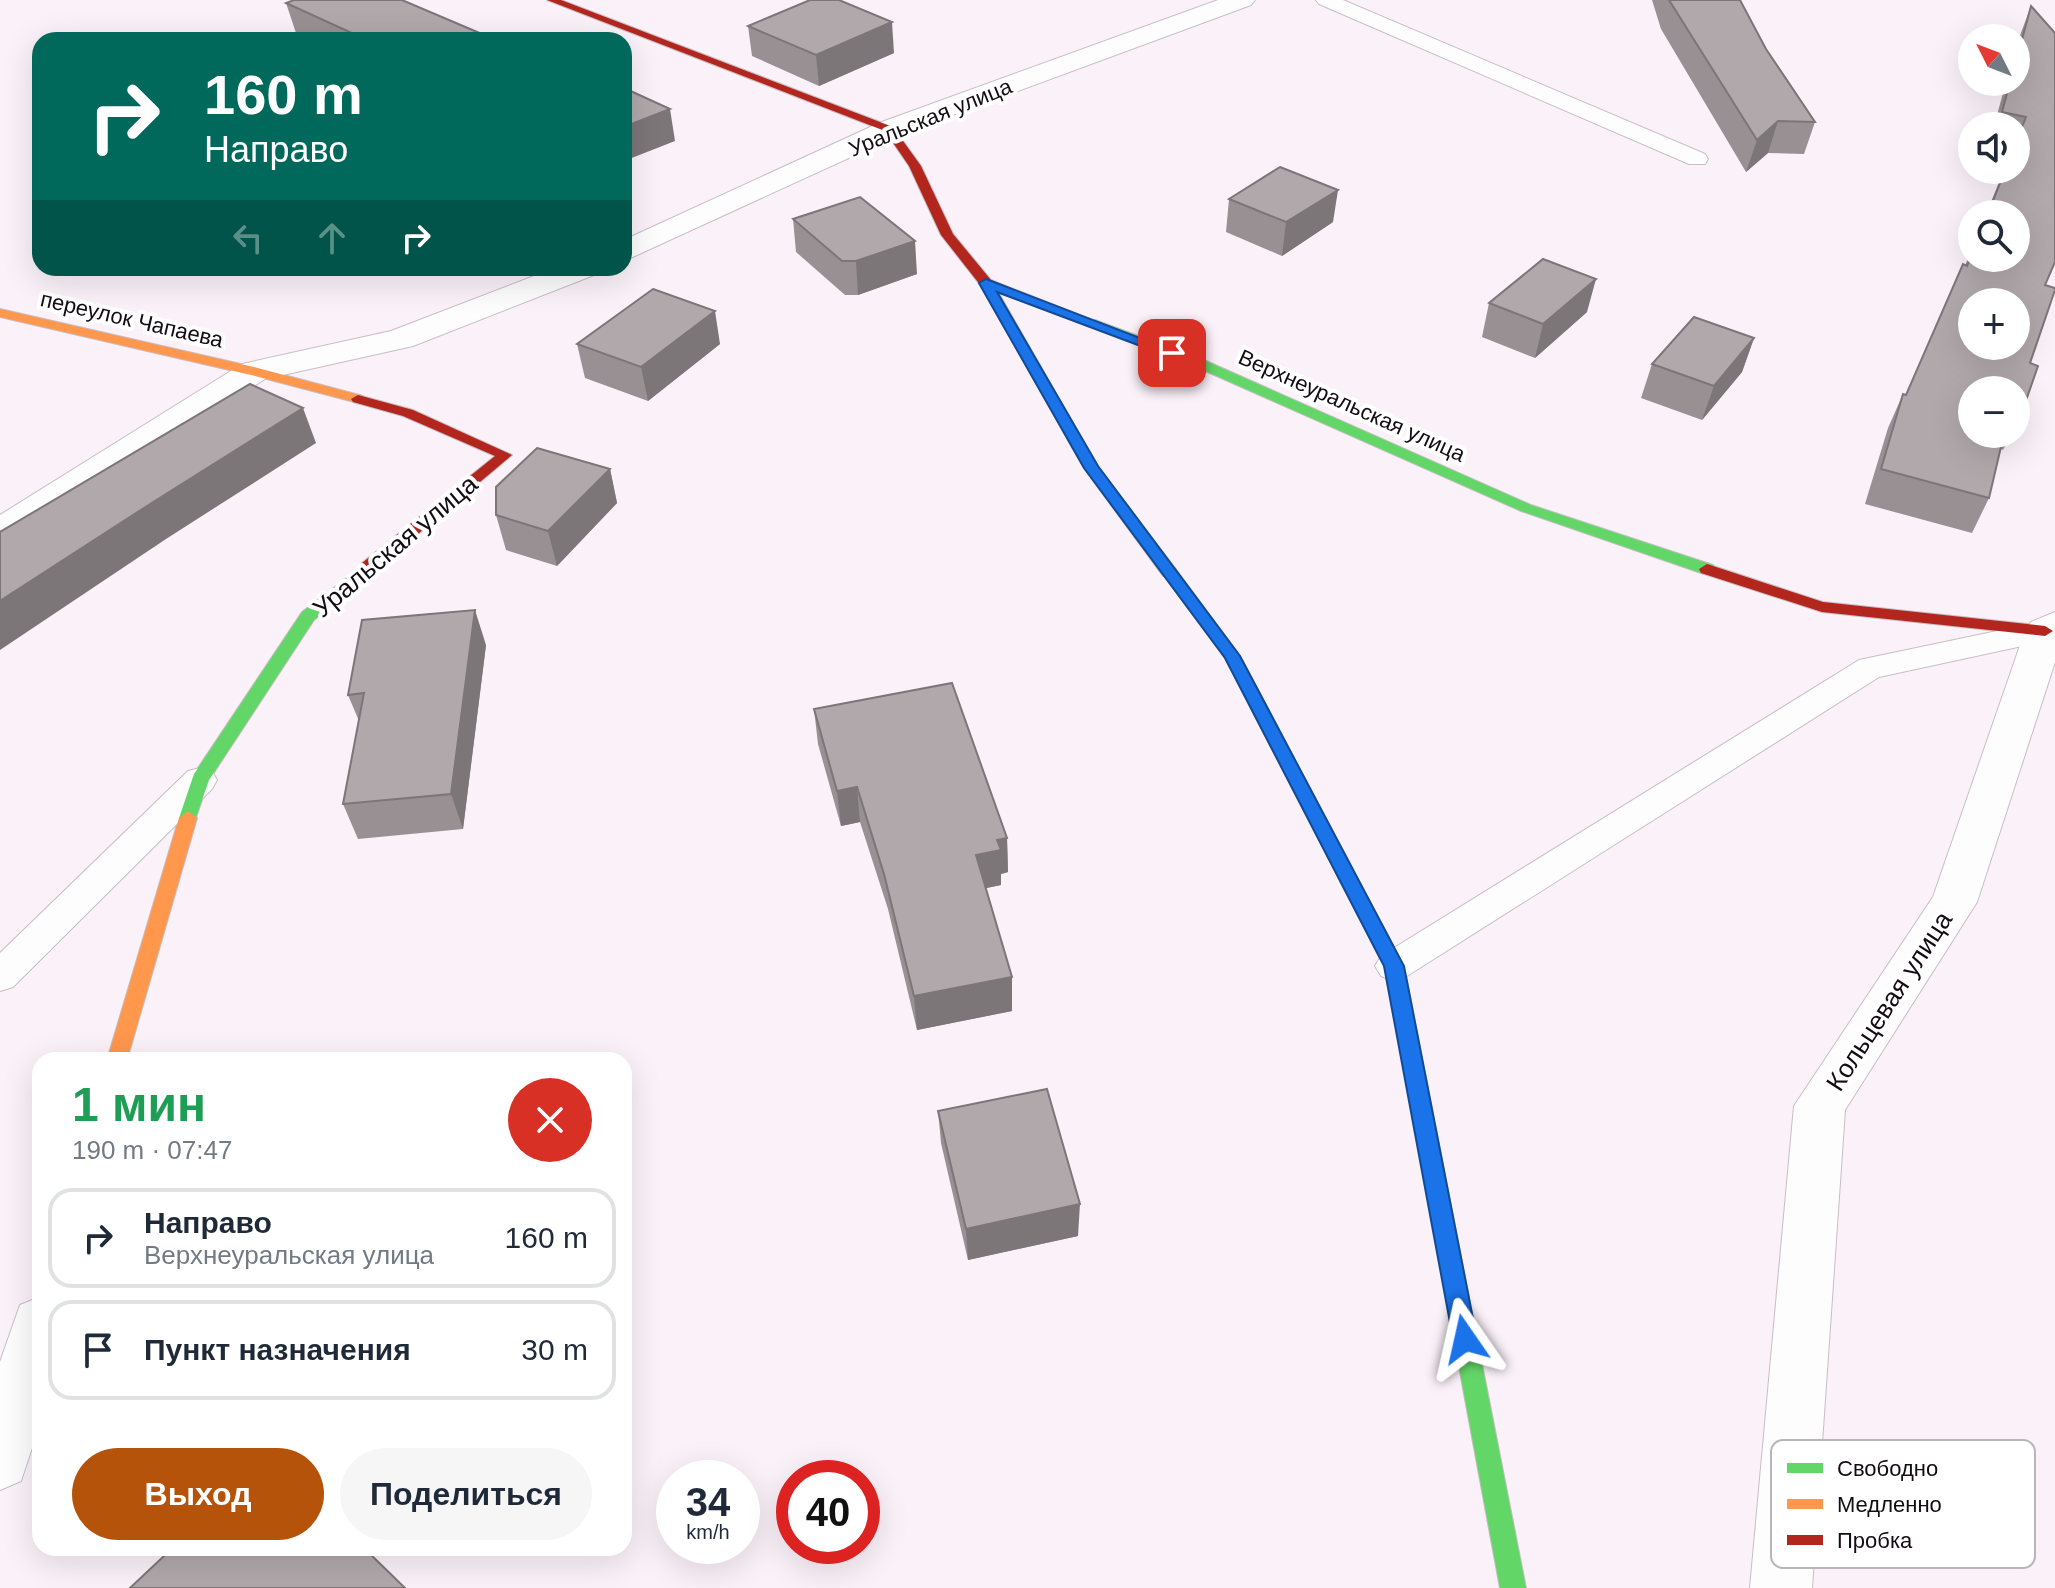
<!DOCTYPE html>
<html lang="ru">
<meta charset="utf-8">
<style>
:root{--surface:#fff;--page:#f6f6f7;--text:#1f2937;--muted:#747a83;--line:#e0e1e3;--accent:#b45309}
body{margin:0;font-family:Arial,sans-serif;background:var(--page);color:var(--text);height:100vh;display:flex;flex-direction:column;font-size:30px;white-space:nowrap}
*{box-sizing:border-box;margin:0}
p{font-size:26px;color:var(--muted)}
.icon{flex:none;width:44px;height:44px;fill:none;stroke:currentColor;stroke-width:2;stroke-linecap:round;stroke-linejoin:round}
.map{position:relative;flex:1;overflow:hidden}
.details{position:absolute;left:32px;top:1052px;width:600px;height:504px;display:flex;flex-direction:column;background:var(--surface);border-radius:24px;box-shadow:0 8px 32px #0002}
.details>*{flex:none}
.guide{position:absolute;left:32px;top:32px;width:600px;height:244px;border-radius:24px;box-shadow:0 8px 32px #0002;background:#00695c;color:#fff;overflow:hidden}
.needle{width:52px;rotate:312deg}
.tools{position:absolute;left:1958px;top:24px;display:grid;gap:16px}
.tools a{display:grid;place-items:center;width:72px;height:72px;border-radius:50%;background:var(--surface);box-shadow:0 8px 32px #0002;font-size:40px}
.speed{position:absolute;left:656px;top:1460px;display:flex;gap:16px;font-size:40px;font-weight:700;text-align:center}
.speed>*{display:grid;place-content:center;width:104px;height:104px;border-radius:50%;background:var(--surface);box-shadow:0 8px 32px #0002;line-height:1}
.speed small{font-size:20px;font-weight:400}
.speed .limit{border:12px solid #d22;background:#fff;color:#111}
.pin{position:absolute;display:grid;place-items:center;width:68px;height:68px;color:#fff;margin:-34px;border-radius:16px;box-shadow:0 4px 12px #0006}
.me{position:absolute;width:88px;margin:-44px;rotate:349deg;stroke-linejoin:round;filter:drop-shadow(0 0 6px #0008)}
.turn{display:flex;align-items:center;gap:28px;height:168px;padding:0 40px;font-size:36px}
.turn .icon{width:104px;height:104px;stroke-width:2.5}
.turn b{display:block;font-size:56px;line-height:68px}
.lanes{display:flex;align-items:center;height:76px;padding:0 40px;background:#0003;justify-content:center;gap:40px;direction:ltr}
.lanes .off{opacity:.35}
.round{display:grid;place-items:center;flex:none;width:84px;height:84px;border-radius:42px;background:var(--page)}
.headline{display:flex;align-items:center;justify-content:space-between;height:136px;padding:0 40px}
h1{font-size:48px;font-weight:800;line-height:60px;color:#1e9e55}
.button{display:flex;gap:16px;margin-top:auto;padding:16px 40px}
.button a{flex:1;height:92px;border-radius:48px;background:var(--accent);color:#fff;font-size:32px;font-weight:800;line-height:92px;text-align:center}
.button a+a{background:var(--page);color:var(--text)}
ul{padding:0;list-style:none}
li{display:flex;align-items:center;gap:24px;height:100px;margin:0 16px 12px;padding:0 24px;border:4px solid var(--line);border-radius:24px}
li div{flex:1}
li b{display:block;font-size:30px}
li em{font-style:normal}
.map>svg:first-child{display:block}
</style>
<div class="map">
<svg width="2055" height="1588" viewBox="0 0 2055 1588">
<rect width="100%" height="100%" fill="#fbf2f9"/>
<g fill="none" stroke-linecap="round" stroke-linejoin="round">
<defs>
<g id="lane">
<polygon points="1316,0 1343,0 1705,154 1708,159 1705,164 1689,164 1319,4"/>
<polygon points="2045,621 2055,623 2055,639 1879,677 1407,976 1394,981 1381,976 1375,966 1381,956 1859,660"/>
<polygon points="200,768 212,771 217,780 212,789 13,987 0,991 0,953 188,771"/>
</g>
<g id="street">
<polygon points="1218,0 1255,0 1251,5 899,135 624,261 624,240 879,123"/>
<polygon points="555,268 599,268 594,275 413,346 265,379 13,540 0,544 0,515 242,364 391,331"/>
<polygon points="2055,612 2055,662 1977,902 1845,1110 1812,1588 1750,1588 1794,1106 1933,897 2025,631 2031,622"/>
<polygon points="40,1297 40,1424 21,1481 0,1490 0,1362 20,1305"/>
</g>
<g id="fast">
<polygon points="986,279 993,283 1098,467 1175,568 1177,572 1175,576 1163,576 1084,468 979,283"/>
<polygon points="1095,320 1204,360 1531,505 1713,565 1715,569 1707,574 1701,573 1521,511 1194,366 1090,327 1090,321"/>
<polygon points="368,562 376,567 374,571 314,620 209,780 194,823 182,823 179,818 194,774 302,612"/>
<polygon points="1412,1050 1419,1053 1422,1059 1526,1588 1500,1588 1402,1059 1405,1053"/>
</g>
<g id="slow">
<polygon points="0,309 254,367 363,396 365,399 358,403 251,375 0,317"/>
<polygon points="188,811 197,818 127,1060 107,1060 179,818"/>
</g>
<g id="jam">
<polygon points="547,0 561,0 893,127 921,166 953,234 991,280 1102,324 1100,327 1090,327 981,286 941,235 909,166 885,131"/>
<polygon points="358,395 413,410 512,455 374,571 368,572 360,567 362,563 495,456 403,416 353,402 351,399"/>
<polygon points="1707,564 1823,602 2045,626 2053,631 2045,636 1822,612 1701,573 1699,569"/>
<polygon points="1169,567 1175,568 1240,656 1404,966 1422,1059 1419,1065 1412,1068 1405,1065 1402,1059 1384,966 1225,658 1161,572"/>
</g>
</defs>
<use href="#lane" stroke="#c7bec5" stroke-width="2"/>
<use href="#street" stroke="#c7bec5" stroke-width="2"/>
<use href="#fast" stroke="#c7bec5" stroke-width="2"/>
<use href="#slow" stroke="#c7bec5" stroke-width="2"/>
<use href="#jam" stroke="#c7bec5" stroke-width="2"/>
<use href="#lane" fill="#fefdfe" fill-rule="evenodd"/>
<use href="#street" fill="#fefdfe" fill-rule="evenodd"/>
<use href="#fast" fill="#63d668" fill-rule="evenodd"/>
<use href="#slow" fill="#ff974d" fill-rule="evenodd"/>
<use href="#jam" fill="#b3261e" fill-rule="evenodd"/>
</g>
<g fill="#989093">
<polygon points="1652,0 1740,0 1766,49 1815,122 1804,154 1768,153 1746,172 1661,29"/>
<polygon points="286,3 496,40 310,40 296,33"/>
<polygon points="2031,6 2045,285 2021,415 2016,424 2016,390 1972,434 2011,434 2003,450 2001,449 1989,498 1972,533 1865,504 1888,428 1903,394 1906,395 1972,250 1972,258 2016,214 1986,214 2004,170 2016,170 2016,126 1994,126 2006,82 2016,82 2016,46"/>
<polygon points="748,26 894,53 819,86 752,56"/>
<polygon points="1229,199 1333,222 1282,256 1226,232"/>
<polygon points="793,219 917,274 858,295 845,295 796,252"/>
<polygon points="1489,303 1587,312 1535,358 1482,337"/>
<polygon points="1754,338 1742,372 1702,420 1641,398 1652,364"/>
<polygon points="577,344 720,344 648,401 585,378"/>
<polygon points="610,469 617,503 557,566 506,550 496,515"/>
<polygon points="486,645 463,829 358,839 343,804 359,721 348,695"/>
<polygon points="814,709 1007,838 1008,872 1001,874 1001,885 986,888 1012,977 1012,1011 917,1030 888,909 860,822 841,826 818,744"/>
<polygon points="938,1111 1078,1236 968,1260 941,1143"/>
</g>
<g fill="#7c7678">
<polygon points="892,22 894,53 819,86 816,55"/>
<polygon points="670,109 675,141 624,161 624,127"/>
<polygon points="1778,121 1768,153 1746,172 1757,140"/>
<polygon points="1338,190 1333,222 1282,256 1286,222"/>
<polygon points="915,241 917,274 858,295 856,261"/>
<polygon points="1596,279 1587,312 1535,358 1543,324"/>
<polygon points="715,311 720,344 648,401 641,367"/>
<polygon points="1754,338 1742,372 1702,420 1714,386"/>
<polygon points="303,408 316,443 166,539 0,650 0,601 150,504"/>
<polygon points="610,469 617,503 557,566 548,531"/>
<polygon points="475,610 486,645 463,829 451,794"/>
<polygon points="857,787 860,822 841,826 837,791"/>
<polygon points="1007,838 1008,872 1001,874 1001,885 977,890 976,855 997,840"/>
<polygon points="1012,977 1012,1011 917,1030 914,996"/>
<polygon points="1080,1204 1078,1236 968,1260 966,1229"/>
</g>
<g fill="#b1a8ab" stroke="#7c7678" stroke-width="2" fill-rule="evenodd">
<polygon points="294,0 402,0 496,40 367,40 286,3"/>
<polygon points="810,0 839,0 892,22 816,55 748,26"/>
<polygon points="1669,0 1740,0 1766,49 1815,122 1778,121 1757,140"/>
<path d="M2031,6L2055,33V262L2045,285L2055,288V290L2030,363L2038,366L2021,415L2016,414V390H1972V434H2004L1989,498L1881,469L1903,394L1906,395L1963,264L1967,266L1972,254V258H2016V214H1988L2005,170H2016V142L2026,117L2002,112L2010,82H2016V62ZM1972,302H2016V346H1972Z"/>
<polygon points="624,88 670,109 624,127"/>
<polygon points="1280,167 1338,190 1286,222 1229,199"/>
<polygon points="860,197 915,241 856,261 842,261 793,219"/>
<polygon points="1543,259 1596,279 1543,324 1489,303"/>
<polygon points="653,289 715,311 641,367 577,344"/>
<polygon points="1694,317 1754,338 1714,386 1652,364"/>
<polygon points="250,384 303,408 150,504 0,601 0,532"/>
<polygon points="537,448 610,469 548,531 496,515 496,487"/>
<polygon points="475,610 451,794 343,804 364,693 348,695 362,620"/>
<polygon points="952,683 1007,838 997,840 1001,850 976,855 1012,977 914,996 884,874 857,787 837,791 814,709"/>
<polygon points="1047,1089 1080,1204 966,1229 938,1111"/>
<polygon points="166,1548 364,1548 405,1588 130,1588 164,1556"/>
</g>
<polygon fill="#1a73e8" stroke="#114b97" stroke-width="2" points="986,279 1179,353 1167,356 997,292 1098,466 1240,656 1404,966 1477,1339 1473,1347 1465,1350 1457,1347 1453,1339 1384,966 1225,658 1084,468 979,283"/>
<g text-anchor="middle" stroke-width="8" stroke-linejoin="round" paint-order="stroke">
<g font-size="22" fill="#140c13" stroke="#fff">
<text transform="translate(930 117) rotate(-22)" y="8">Уральская улица</text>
<text transform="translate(132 319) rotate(13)" y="8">переулок Чапаева</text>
<text transform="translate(1352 405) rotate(24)" y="8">Верхнеуральская улица</text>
</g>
<g font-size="26" fill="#140c13" stroke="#fff">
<text transform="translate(395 546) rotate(-40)" y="9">Уральская улица</text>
<text transform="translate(1889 1001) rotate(-57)" y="9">Кольцевая улица</text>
</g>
</g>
<rect x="1771" y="1440" width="264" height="128" rx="12" fill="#fff" stroke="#b8b6b8" stroke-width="2"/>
<rect x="1787" y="1463" width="36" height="10" fill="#63d668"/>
<rect x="1787" y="1499" width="36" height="10" fill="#ff974d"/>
<rect x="1787" y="1535" width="36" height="10" fill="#b3261e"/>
<g font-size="22" fill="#140c13">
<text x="1837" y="1476">Свободно</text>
<text x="1837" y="1512">Медленно</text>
<text x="1837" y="1548">Пробка</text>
</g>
</svg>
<div class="tools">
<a><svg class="needle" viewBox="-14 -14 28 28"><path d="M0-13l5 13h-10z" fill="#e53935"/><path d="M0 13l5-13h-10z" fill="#747a83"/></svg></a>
<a><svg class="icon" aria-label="sound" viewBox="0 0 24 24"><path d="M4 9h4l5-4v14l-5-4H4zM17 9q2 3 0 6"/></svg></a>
<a><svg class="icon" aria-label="search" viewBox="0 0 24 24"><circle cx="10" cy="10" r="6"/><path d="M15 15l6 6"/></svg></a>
<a>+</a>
<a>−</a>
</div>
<div class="speed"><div>34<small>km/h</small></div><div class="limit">40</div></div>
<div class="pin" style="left:1172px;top:353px;background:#d93025"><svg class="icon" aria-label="arrive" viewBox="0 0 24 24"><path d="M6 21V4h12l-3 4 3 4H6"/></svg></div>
<svg class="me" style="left:1465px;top:1339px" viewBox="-20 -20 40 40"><path d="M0-17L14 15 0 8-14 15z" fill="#1a73e8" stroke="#fff" stroke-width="4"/></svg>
<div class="guide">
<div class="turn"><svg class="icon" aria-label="right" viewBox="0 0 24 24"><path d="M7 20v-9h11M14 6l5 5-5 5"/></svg><div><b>160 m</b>Направо</div></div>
<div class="lanes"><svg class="icon off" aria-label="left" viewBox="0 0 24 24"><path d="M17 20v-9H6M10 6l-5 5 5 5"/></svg><svg class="icon off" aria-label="ahead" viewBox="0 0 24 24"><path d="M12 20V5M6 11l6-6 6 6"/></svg><svg class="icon" aria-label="right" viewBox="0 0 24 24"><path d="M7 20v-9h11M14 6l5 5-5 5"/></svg></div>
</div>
<section class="details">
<div class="headline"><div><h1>1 мин</h1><p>190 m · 07:47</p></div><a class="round" style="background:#d93025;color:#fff"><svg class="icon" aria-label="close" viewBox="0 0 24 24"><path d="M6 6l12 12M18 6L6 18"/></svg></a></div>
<ul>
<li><svg class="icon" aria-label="right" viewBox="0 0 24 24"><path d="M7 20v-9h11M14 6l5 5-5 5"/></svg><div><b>Направо</b><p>Верхнеуральская улица</p></div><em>160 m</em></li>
<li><svg class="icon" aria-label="arrive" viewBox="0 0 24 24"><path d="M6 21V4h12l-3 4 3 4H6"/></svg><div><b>Пункт назначения</b></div><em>30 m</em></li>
</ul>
<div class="button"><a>Выход</a><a>Поделиться</a></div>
</section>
</div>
